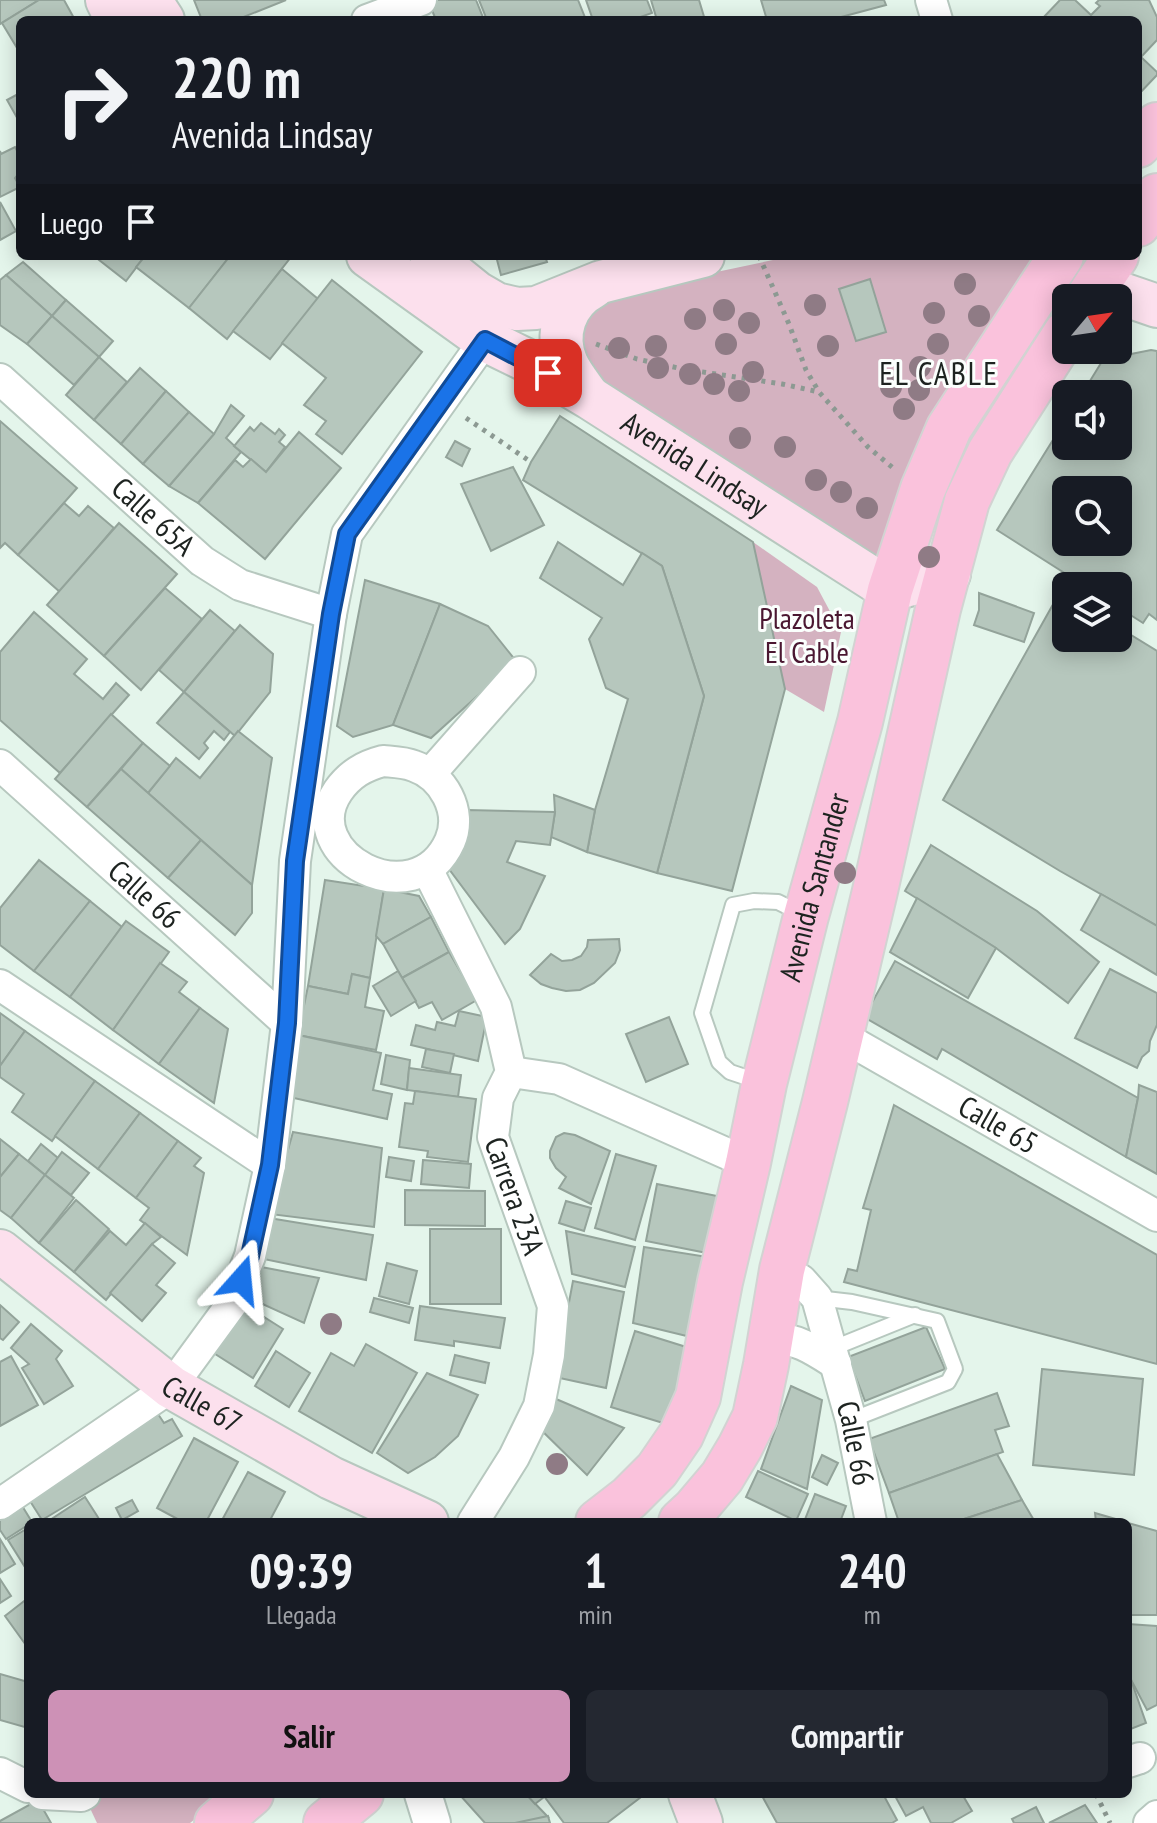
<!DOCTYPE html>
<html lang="es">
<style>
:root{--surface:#171b24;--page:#242831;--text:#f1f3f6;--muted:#9ea1a6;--accent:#cd91b6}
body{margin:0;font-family:"PT Sans Narrow",sans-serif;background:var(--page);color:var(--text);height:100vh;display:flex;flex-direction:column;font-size:30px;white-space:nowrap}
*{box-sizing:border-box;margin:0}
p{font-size:26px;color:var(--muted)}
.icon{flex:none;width:44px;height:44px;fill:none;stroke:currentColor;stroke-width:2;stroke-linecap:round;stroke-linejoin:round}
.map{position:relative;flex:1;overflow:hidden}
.panel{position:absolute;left:24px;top:1518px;width:1108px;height:280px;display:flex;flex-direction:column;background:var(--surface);border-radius:12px;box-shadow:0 4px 20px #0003}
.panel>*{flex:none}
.hud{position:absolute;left:16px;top:16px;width:1126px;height:244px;border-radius:12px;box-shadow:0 4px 20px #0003;background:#171b24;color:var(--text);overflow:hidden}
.needle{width:52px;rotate:61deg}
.controls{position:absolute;left:1052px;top:284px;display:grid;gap:16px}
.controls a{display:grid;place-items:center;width:80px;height:80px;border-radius:12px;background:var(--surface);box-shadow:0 4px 20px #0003;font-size:40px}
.pin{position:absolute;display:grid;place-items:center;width:68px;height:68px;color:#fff;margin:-34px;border-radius:16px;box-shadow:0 4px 12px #0006}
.me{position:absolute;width:88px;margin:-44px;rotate:18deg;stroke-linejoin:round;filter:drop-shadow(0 0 6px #0008)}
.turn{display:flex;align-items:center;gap:28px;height:168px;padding:0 24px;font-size:36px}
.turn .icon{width:104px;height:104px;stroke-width:2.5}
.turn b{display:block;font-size:56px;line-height:68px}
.then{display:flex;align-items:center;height:76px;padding:0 24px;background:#0003;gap:16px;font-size:30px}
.eta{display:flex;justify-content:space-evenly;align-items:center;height:136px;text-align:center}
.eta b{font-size:48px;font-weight:800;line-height:56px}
.button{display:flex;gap:16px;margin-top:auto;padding:16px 24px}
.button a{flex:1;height:92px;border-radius:12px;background:var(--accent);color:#111;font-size:32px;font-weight:800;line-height:92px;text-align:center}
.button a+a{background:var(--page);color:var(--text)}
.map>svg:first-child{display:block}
</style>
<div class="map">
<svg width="1157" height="1823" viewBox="0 0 1157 1823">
<rect width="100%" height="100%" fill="#e4f5eb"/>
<g fill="#d4b2c0">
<polygon points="792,256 1045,256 885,565 582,369 580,324 593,308 626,291"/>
<polygon points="753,542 817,587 841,632 824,712 785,689"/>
<polygon points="103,1794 226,1794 190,1823 97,1823 89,1806"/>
</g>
<g fill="#b6c7bd" stroke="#93a39a" stroke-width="2" fill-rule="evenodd">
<polygon points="0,0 39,0 0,24"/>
<polygon points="39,0 64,0 75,20 20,20 20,53 2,23"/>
<polygon points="194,0 286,0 236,20 202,20"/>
<polygon points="437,0 476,0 484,20 436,20 429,3"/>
<polygon points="479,0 578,0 586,20 487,20"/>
<polygon points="586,0 647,0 652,13 632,20 593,20"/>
<polygon points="651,0 699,0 705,20 657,20"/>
<polygon points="761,0 884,0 886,5 830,20 767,20"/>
<polygon points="1060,0 1075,0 1091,15 1100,6 1096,3 1099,0 1149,0 1157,17 1157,40 1141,57 1157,72 1157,75 1138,95 1138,20 1041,20"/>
<polygon points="20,93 20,123 7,100"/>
<polygon points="15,147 20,156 20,172 15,178 20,187 0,197 0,151 1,154"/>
<polygon points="0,202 16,231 0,240"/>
<polygon points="94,256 145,256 126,281"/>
<polygon points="145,256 230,256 189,308 136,267"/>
<polygon points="230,256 291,257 227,339 189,308"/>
<polygon points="496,256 545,256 547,262 501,275"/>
<polygon points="23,262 66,300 52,316 6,275"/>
<polygon points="282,269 318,299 270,359 233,331"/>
<polygon points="6,275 52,316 27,344 0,325 0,280"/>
<polygon points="870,279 886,332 856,341 839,289"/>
<polygon points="332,280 422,352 342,454 316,434 326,421 304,405 326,378 282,343"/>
<polygon points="66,300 113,341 99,357 52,316"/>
<polygon points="52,316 99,357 74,385 27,344"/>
<path d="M1151,350L1157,351V620L1149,614L1143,623L1118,607V586H1085L997,530L1066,419V446H1118V394H1082L1101,363L1126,355ZM1066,490H1118V542H1066Z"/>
<polygon points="99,357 127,382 94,420 66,395"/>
<polygon points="140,368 166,391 121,444 94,420"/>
<polygon points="166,391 189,412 143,464 121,444"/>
<polygon points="231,405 244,416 226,438 241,452 198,503 169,486 214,434"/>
<polygon points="189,412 214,434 169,486 143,464"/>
<polygon points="560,416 753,542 785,689 732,891 657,873 704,696 662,566 523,480 531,462"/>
<polygon points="0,421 77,488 18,555 5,543 0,548"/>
<polygon points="261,423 275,434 279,429 285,435 279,442 285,447 266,472 234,446 250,427 254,431"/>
<polygon points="299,432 341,468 265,559 198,503 235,460 243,467 251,459 266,472"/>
<polygon points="455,441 470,449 462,466 446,457"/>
<polygon points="513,467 544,525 491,551 461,484"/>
<polygon points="64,503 79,516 88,506 114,528 60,592 18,555"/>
<polygon points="119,523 177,574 104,656 47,605"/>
<polygon points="558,542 623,585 642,553 662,566 704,696 657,873 587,852 595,810 628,699 606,688 589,639 602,618 540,578"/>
<polygon points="365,580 440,604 393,725 353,737 337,726"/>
<polygon points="165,588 202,619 141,690 104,656"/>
<polygon points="1060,592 1066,596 1066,638 1118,638 1118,627 1157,651 1157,926 1060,871 943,800"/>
<polygon points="979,593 1034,613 1024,642 974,625 979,610"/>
<polygon points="440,604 488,626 516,661 431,738 393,725"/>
<polygon points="210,610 235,631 184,692 159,670"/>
<polygon points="34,612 87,659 74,674 103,699 116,683 129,695 60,773 0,720 0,652"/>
<polygon points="240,625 273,654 270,692 235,736 184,692"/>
<polygon points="184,692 230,732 224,740 214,731 204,743 208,748 199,759 157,723"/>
<polygon points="111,714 143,743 87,807 55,779"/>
<polygon points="238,731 272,758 252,885 148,793 176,758 200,778"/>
<polygon points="143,743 170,766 148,793 121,769"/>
<polygon points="121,769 201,840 168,878 87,807"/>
<polygon points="554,795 595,810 587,852 551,837 555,812"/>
<polygon points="467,810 555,812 550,845 516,841 507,862 545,876 520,929 505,944 449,869"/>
<polygon points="201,840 252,885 252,913 235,935 168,878"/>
<polygon points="931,845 1037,911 1099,962 1068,1003 996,948 905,891"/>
<polygon points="39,860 90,901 34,971 0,945 0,908"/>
<polygon points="325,880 384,889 370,978 352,974 348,994 308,986"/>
<polygon points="384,889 419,896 431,917 383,944 376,936"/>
<polygon points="1101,894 1157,926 1157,975 1081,930"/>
<polygon points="917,898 996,948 968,998 890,952"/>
<polygon points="90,901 122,927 70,997 34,971"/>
<polygon points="431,917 449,952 402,978 383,944"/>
<polygon points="126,921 169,952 113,1030 70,997"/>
<polygon points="619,939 620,950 615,963 594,983 580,990 566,991 552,988 541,984 530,975 551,954 562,961 572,960 581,956 587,947 588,940"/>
<polygon points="449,952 477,1000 442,1020 432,1002 419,1008 402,978"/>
<polygon points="895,961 1138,1098 1126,1157 942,1049 937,1059 864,1017"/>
<polygon points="160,963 187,982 179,992 200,1008 159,1064 113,1030"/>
<polygon points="1110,969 1157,993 1157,1025 1150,1041 1149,1051 1142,1057 1137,1068 1075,1038"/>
<polygon points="398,971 416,1001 391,1016 373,986"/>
<polygon points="352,974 370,978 365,1007 384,1011 376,1050 298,1035 308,986 348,994"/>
<polygon points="200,1008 228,1029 214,1103 159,1064"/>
<polygon points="459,1011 487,1017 478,1061 411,1045 416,1025 435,1030 437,1022 455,1026"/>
<polygon points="0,1013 25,1031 0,1066"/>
<polygon points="669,1017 688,1064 646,1082 626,1034"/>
<polygon points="25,1031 95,1081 52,1141 12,1112 24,1094 0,1077 0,1066"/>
<polygon points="298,1035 381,1053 373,1090 392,1094 387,1119 285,1096"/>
<polygon points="426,1049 454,1054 450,1073 422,1067"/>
<polygon points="386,1055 410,1060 407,1090 381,1084"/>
<polygon points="409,1068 461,1075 458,1097 407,1090"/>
<polygon points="95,1081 140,1113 98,1169 55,1136"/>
<polygon points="1139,1085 1157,1092 1157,1174 1126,1157 1138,1098"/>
<polygon points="415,1091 476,1099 468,1162 427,1157 428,1151 399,1147 405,1103 413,1104"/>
<polygon points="894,1105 1157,1255 1157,1364 844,1282 848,1269 857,1271 871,1210 863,1208"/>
<polygon points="140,1113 178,1141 136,1198 98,1169"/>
<polygon points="293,1132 382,1148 374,1227 270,1214"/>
<polygon points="564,1133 575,1135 610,1151 591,1204 559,1188 566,1177 556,1168 550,1158 550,1151 556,1137"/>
<polygon points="0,1139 19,1154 0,1177"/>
<polygon points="178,1141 201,1158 194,1166 204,1173 187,1255 140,1220 149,1208 136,1198"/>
<polygon points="41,1144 58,1158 45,1175 28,1161"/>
<polygon points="62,1152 89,1173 71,1195 45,1175"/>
<polygon points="19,1154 45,1175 11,1218 0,1210 0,1177"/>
<polygon points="616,1154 656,1166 635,1240 595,1228"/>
<polygon points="389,1157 414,1161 411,1181 386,1177"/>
<polygon points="423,1160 471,1164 469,1188 421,1184"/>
<polygon points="45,1175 74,1198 39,1243 11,1218"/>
<polygon points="657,1184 727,1198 717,1255 646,1241"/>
<polygon points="405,1190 485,1191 485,1226 405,1225"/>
<polygon points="76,1200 109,1229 74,1272 39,1243"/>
<polygon points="566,1201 591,1208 584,1231 559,1223"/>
<polygon points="269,1218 373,1235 366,1280 259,1258"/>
<polygon points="145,1223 161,1237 152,1244 106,1300 74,1272 110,1231 126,1245"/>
<rect x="430" y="1229" width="71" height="75"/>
<polygon points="566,1231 635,1247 625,1287 572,1274"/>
<polygon points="152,1244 175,1263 156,1285 166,1293 142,1321 110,1293"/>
<polygon points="644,1247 714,1258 699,1339 633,1323"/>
<polygon points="387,1263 417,1271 409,1304 379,1296"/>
<polygon points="256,1266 319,1278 304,1323 245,1296"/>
<polygon points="573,1281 624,1292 606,1388 555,1377"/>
<polygon points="374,1298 413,1308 409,1323 370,1312"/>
<polygon points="242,1303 283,1329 253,1378 212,1352"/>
<polygon points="0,1305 19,1322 3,1340 0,1338"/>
<polygon points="420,1306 505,1318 500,1348 454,1341 454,1346 415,1340"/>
<polygon points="31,1324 62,1351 56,1359 73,1386 44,1404 22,1368 29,1364 11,1348"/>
<polygon points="926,1327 945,1369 865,1401 848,1357"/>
<polygon points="635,1331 699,1351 676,1427 611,1407"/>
<polygon points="366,1344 417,1373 372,1453 299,1411 331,1353 354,1366"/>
<polygon points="276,1351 310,1373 289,1407 255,1386"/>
<polygon points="455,1355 489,1363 485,1383 450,1375"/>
<polygon points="11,1356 38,1405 0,1426 0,1362"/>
<polygon points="1042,1369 1143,1379 1134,1475 1033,1465"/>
<polygon points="427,1373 478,1395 458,1436 435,1457 408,1473 377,1453"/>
<polygon points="791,1386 822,1400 807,1489 761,1469"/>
<polygon points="997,1393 1009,1426 995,1430 1003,1452 889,1493 869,1439"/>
<polygon points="549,1396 624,1428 587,1475 534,1423"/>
<polygon points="154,1408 164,1423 172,1419 182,1436 42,1520 30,1501"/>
<polygon points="194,1438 238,1462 206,1522 183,1522 157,1508"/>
<polygon points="997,1454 1022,1500 955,1522 899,1522 889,1493"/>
<polygon points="822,1455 838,1463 827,1485 812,1477"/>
<polygon points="758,1471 808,1494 796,1521 746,1497"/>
<polygon points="248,1472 285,1492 269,1522 221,1522"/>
<polygon points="815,1494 846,1506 840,1522 804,1522"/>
<polygon points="16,1496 32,1522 28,1522 28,1525 6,1539 0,1530 0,1506"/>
<polygon points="85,1497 101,1522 47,1522"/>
<polygon points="132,1500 138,1511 122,1520 116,1508"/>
<polygon points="1022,1500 1035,1522 955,1522"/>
<polygon points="1095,1513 1126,1522 1096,1522"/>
<polygon points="1128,1523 1157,1531 1157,1615 1128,1615"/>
<polygon points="28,1528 28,1572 8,1540"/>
<polygon points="0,1539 15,1564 0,1573"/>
<polygon points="0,1579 11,1596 0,1603"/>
<polygon points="28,1598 28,1648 5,1616"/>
<polygon points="1128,1624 1157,1626 1157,1705 1147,1710 1128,1674"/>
<polygon points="0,1674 28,1682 28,1728 0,1720"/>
<polygon points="1130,1677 1146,1723 1128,1730 1128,1678"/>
<polygon points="459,1794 526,1794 548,1817 519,1823 485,1823"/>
<polygon points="526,1794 548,1794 535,1804"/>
<polygon points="546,1794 645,1794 607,1823 564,1823 544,1796"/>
<polygon points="761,1794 883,1794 897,1820 892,1823 777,1823"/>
<polygon points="894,1794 962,1794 972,1811 951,1823 931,1823 923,1807 906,1816"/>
<polygon points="38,1800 51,1823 0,1823 0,1821"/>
<polygon points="1085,1805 1097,1823 1049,1823"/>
<polygon points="1036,1807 1044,1823 1014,1823 1012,1819"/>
<polygon points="548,1816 550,1823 515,1823"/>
</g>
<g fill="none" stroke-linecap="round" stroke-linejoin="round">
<defs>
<g id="service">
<polyline points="760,1082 730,1072 719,1062 702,1013 733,905 754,901 778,902 802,914"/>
<polyline points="817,1298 852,1302 937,1321 955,1369 948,1382 851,1420"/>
<polyline points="831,1349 915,1315"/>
</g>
<g id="minor">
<polyline points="931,0 937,20"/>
<polyline points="367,20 421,0"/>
<path id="s1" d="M0,379L202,561L240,585L331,614"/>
<path d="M383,761C394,762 404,762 414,766C443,776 463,811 450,841C415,919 295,854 338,791C350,774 364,766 383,761Z"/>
<path id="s2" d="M0,765L287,1023"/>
<polyline points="430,774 520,672"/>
<path id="s3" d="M427,869L496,1007L511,1072L498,1098L493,1137L553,1306L549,1355L539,1406L514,1457L473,1522"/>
<polyline points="0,985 270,1165"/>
<path id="s4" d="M840,1035L1157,1216"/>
<polyline points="511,1072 559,1079 748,1163"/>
<path id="s5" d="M782,1270L801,1280L817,1298L851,1420L871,1522"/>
<path d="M771,1338C797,1338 814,1350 836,1364"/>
<polyline points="0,1504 171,1387 231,1305 250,1256 270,1165 287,1023 295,861 331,614 347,534 485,340"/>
<polyline points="1128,1762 1140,1758"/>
<polyline points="0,1773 28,1787"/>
<polyline points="42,1794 81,1796 85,1794"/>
<polyline points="1149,1823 1157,1816"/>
</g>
<polyline id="tertiary" points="423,1794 432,1823"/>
<g id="secondary">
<polyline points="107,0 117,20"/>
<polyline points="150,0 163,20"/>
<path id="s6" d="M368,256L485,340L528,361L590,398L890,590L949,574"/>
<polyline points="431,256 477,293 496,304 517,309 536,308 601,282 703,256"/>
<polyline points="1096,285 1157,306"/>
<path d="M588,396C581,386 572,375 567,364C554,334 565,302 593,287"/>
<path id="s7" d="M0,1251L171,1387L331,1478L427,1522"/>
<polyline points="690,1794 701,1823"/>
</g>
<g id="primary">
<polyline points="1138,145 1157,125"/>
<polyline points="1138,224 1157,196"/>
<polyline points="1088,298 1116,256"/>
<path id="s8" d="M598,1522L629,1498L657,1470L681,1435L698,1397L720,1282L748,1163L764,1084L806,916L860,722L890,590L923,489L949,428L1061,256"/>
<polyline points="681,1522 694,1510 722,1477 740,1447 755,1417 766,1365 782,1270 825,1102 875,891 938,609 967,501 990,452 1066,333"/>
<polyline points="217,1823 251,1794"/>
<polyline points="326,1823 361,1794"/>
</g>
</defs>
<use href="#service" stroke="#b7c8bf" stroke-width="18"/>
<use href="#minor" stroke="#b7c8bf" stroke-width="34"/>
<use href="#tertiary" stroke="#b7c8bf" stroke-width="40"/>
<use href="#secondary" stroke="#b7c8bf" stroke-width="46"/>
<use href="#primary" stroke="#d2d3d2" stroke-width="48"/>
<g stroke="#8c9992" stroke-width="5" stroke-dasharray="4 6" stroke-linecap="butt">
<polyline points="759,256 789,324 806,370 819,392 868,447 893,468"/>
<polyline points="596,344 637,359 683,369 782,384 819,392"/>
<polyline points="466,418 531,462"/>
<polyline points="1096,1794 1110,1823"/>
</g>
<use href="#service" stroke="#fff" stroke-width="14"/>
<use href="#minor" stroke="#fff" stroke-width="30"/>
<use href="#tertiary" stroke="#fff" stroke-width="36"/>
<use href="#secondary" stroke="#fce0ed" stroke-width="42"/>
<use href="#primary" stroke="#fac2dc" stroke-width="44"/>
</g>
<g fill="#8f7b85">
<circle cx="965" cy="284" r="11"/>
<circle cx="815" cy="305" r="11"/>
<circle cx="724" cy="310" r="11"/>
<circle cx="934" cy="313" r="11"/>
<circle cx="979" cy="316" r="11"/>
<circle cx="695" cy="319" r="11"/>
<circle cx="749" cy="323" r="11"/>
<circle cx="726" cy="344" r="11"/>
<circle cx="938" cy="344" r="11"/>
<circle cx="656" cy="346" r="11"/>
<circle cx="828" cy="346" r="11"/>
<circle cx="619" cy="348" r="11"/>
<circle cx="920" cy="367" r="11"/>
<circle cx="658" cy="368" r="11"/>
<circle cx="753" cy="372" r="11"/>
<circle cx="690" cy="374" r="11"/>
<circle cx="714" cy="384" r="11"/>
<circle cx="891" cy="387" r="11"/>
<circle cx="919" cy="390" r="11"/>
<circle cx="739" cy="391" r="11"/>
<circle cx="904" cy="409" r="11"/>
<circle cx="740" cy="438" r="11"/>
<circle cx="785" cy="447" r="11"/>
<circle cx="816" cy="480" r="11"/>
<circle cx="841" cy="492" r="11"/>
<circle cx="867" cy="508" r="11"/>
<circle cx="929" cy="557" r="11"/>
<circle cx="845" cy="873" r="11"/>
<circle cx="331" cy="1324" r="11"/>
<circle cx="557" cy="1464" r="11"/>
</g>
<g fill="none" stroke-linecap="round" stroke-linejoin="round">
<defs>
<polyline id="route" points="241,1280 250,1256 270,1165 287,1023 295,861 331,614 347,534 485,340 548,373"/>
</defs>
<use href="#route" stroke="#114b97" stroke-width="20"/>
<use href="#route" stroke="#1a73e8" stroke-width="14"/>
</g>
<g text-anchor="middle" stroke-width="6" stroke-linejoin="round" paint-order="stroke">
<g font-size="30" fill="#1d2320" stroke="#fbfffd">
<text dy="10" stroke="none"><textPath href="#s6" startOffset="388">Avenida Lindsay</textPath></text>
<text dy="10" stroke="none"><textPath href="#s1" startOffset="206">Calle 65A</textPath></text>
<text dy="10" stroke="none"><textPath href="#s8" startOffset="686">Avenida Santander</textPath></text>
<text dy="10" stroke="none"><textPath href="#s2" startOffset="194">Calle 66</textPath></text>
<text dy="10" stroke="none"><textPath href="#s4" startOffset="182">Calle 65</textPath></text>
<text dy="10" stroke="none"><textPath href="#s3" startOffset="352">Carrera 23A</textPath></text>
<text dy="10" stroke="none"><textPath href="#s7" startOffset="254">Calle 67</textPath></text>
<text dy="10" stroke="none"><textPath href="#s5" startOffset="196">Calle 66</textPath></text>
</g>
<g font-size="30" fill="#4a1731" stroke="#fbfffd">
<text x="807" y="629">Plazoleta<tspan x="807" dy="34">El Cable</tspan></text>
</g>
<g font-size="32" letter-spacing="2" fill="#1d2320" stroke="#fbfffd">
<text x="939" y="385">EL CABLE</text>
</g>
</g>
</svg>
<div class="controls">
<a><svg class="needle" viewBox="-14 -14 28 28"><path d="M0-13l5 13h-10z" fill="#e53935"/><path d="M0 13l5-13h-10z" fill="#9ea1a6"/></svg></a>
<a><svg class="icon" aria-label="sound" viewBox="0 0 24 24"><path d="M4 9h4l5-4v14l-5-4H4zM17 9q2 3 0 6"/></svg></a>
<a><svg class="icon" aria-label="search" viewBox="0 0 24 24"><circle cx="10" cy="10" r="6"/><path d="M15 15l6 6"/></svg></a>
<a><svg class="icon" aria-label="layers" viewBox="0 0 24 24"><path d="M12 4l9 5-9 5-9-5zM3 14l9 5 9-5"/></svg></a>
</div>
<div class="pin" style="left:548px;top:373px;background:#d93025"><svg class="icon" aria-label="arrive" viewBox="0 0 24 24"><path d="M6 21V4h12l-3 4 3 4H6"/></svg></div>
<svg class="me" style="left:241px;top:1280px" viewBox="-20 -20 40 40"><path d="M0-17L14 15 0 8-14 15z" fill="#1a73e8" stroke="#fff" stroke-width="4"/></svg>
<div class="hud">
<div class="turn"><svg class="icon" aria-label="right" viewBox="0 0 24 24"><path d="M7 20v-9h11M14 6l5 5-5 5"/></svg><div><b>220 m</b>Avenida Lindsay</div></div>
<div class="then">Luego<svg class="icon" aria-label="arrive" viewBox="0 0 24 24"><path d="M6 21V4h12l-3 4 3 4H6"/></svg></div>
</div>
<section class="panel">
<div class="eta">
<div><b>09:39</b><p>Llegada</p></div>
<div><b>1</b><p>min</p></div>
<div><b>240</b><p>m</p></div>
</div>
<div class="button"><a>Salir</a><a>Compartir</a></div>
</section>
</div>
